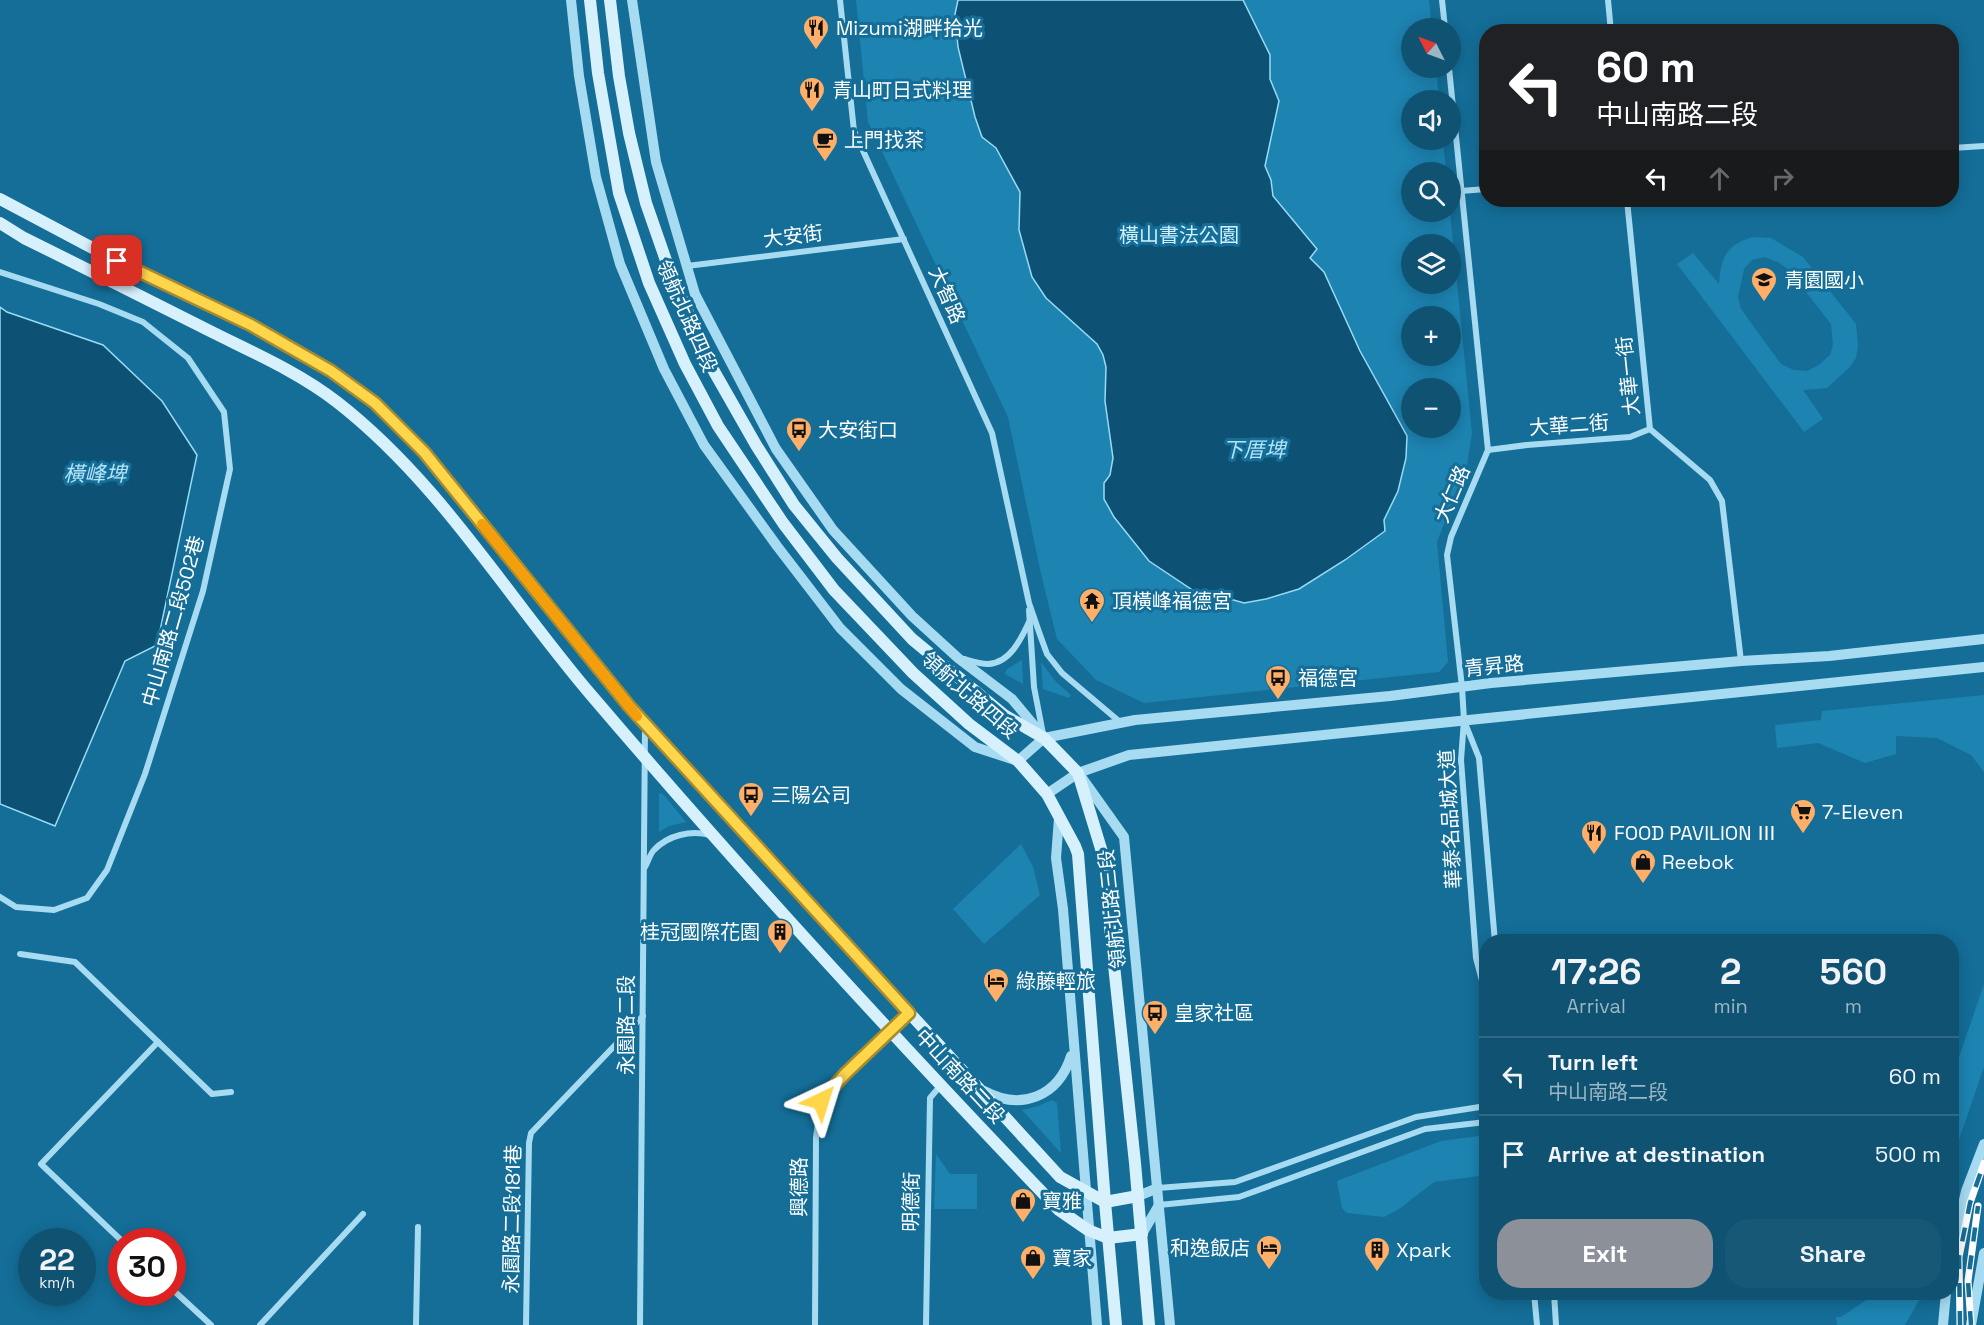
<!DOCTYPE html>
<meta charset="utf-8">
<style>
:root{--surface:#0f5272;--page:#185877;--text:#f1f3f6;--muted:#9bb6c4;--line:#2f6984;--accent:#8c9099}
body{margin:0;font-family:"Space Grotesk","Noto Sans TC",sans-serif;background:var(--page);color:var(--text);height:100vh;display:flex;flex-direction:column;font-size:22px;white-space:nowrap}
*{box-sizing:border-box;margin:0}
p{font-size:20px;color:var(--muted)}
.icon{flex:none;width:33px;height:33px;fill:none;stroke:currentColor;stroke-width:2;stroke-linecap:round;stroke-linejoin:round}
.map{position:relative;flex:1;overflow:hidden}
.side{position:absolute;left:1479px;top:934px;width:480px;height:366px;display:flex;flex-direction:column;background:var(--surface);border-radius:24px;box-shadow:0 3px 15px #0003}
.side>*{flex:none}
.banner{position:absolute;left:1479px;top:24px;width:480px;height:183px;border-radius:24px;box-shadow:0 3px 15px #0003;background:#202124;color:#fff;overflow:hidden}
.needle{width:39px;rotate:312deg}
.fabs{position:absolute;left:1401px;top:18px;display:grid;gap:12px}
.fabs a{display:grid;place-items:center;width:60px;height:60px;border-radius:50%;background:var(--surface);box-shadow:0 3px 15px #0003;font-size:30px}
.speed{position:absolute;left:18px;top:1228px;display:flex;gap:12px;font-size:30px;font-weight:700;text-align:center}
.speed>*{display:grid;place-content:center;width:78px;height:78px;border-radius:50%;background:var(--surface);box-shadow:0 3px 15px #0003;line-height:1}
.speed small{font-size:15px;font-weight:400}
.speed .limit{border:9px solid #d22;background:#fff;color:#111}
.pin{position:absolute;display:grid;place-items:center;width:51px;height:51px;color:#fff;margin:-26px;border-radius:12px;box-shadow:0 3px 9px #0006}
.me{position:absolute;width:66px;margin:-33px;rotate:41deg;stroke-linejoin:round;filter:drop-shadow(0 0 4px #0008)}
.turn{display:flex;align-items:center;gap:21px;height:126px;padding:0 18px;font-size:27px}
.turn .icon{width:78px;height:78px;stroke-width:2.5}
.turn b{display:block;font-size:42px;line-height:51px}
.lanes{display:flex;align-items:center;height:57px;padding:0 18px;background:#0003;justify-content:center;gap:30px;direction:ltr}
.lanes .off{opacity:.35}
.eta{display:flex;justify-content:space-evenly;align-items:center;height:102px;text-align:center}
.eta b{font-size:36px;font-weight:700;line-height:42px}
.cta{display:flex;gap:12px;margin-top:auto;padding:12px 18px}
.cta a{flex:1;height:69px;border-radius:24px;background:var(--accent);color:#fff;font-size:24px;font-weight:700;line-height:69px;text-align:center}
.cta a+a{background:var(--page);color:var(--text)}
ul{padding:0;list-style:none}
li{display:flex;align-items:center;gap:18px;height:78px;padding:0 18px;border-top:2px solid var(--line)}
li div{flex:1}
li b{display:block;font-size:22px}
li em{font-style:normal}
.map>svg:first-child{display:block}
</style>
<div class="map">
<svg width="1984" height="1325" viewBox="0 0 1984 1325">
<rect width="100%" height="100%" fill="#146e98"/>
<g fill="#1d84b2" fill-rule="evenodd">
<path d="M856,0H1429L1432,28H1412V68H1436L1439,100H1412V140H1443L1446,172H1412V212H1450L1472,433L1467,465L1437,542L1448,662L1439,672L1144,703L1096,680L1057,639L1041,574L1008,417L868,122ZM1412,244H1450V284H1412ZM1412,316H1450V356H1412ZM1412,388H1450V428H1412Z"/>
<path d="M1753,237L1771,238L1803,257L1856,324L1858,346L1856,358L1849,368L1827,388L1803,390L1823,419L1804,432L1677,264L1693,253L1719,284C1721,257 1726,245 1753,237ZM1764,257L1778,262L1789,270L1831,324L1833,345L1830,355L1819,365L1807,371L1794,370L1781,364L1741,309L1738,297L1744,269L1752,260Z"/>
<polygon points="1022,660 1023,684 1005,674 1007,669"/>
<polygon points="1041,662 1056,682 1071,695 1069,698 1043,689"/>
<polygon points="1984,695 1984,772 1971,755 1937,738 1896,736 1896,754 1865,763 1818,743 1777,748 1775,725 1821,720 1822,711"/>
<polygon points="662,793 686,822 669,826 659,832 659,794"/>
<polygon points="1021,844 1033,867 1040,895 984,944 953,909"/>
<polygon points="1984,984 1984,1067 1952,1160 1952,1078"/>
<polygon points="1052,1100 1057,1103 1061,1153 1022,1110 1038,1106"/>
<polygon points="1486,1135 1486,1175 1434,1182 1399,1209 1384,1217 1347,1213 1342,1208 1337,1181 1441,1141"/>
<polygon points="936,1154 950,1174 977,1174 977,1209 934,1209"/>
<polygon points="1877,1293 1923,1293 1905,1325 1837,1325 1836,1317 1841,1317"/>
</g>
<g fill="#0d5274" stroke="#99daf5" stroke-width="1.5">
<polygon points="958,0 1243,0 1270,55 1270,79 1279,101 1265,166 1271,180 1273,196 1317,249 1310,258 1324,272 1360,351 1407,436 1406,458 1398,491 1384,520 1385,531 1345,560 1299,589 1266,599 1244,603 1223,597 1200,595 1149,561 1114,517 1104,499 1104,483 1110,475 1113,458 1105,401 1106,367 1103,355 1097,344 1046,298 1032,277 1019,230 1020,192 996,148 982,137 975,117 958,47 955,14"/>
<polygon points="0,307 7,312 103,345 162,401 197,455 157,645 125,661 55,826 0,804"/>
</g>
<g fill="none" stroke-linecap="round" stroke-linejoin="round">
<g stroke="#a7dbf2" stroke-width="6">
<polyline points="840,0 854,131 992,433 1029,603 1039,632 1047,654 1062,673 1120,722"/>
<polyline points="1442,0 1445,28"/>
<polyline points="1608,0 1611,32"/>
<polyline points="1449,68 1488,450 1451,537 1447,555 1462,687 1464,720 1461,760 1476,958 1486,996"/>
<polyline points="1952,148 1984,146"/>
<polyline points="1461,191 1486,189"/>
<polyline points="1627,200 1650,429 1710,480 1722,501 1741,661"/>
<polyline points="687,266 904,239"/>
<polyline points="0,272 99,304 143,322 188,358 224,412 230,469 203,591 145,774 107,870 87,898 54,910 16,907 0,897"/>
<polyline points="1488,450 1527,445 1630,437 1650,429"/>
<polyline points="1029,610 1034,687 1043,734"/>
<path d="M964,659C971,661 980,664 988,664C1010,663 1021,639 1029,622"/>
<polyline points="1465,723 1479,758 1495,942"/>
<path d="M645,867C648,862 650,854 654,850C668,835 691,830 710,835"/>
<polyline points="20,954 75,962 158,1042"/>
<polyline points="1158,1188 1235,1182 1416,1117 1486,1106"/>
<polyline points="1159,1205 1239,1197 1425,1129 1486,1122"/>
<polyline points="123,1242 41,1164 158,1042 212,1094 231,1092"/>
<polyline points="172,1289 211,1325"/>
<polyline points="1534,1293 1537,1325"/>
<polyline points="1554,1293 1556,1325"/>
<polyline points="260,1325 363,1214"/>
<polyline points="416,1325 418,1227"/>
<polyline points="526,1325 529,1143 531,1133 643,1016"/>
<polyline points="640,1325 645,726"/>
<polyline points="815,1325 816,1138 821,1101 845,1074 908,1013"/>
<polyline points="926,1325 930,1098 941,1085"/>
</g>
<g stroke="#a7dbf2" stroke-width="10">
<polyline points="571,0 579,76 596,177 620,264 664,369 704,445 777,546 840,628 901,689 975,747 1018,761 1044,738 1135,720 1390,696 1491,683 1741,661 1829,656 1984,639"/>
<polyline points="632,0 656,162 695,294 776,449 833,530 912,616 958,658 1012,699 1042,735"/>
<polyline points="1082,778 1124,837 1170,1325"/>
<polyline points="1047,794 1078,773 1129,755 1984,667"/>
<polyline points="1059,818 1056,858 1063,909 1097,1325"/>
<path d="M984,1091C1021,1111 1058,1097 1071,1056"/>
<polyline points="1138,1196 1158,1188"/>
<polyline points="1142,1234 1159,1205"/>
<polyline points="1952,1253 1966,1191 1984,1144"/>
<polyline points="1943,1325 1946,1293"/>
<polyline points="1971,1325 1984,1253"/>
</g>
<g stroke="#d6f0fc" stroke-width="12">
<polyline points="590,0 598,73 619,193 649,283 685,364 718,426 783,523 834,590 913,673 969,724 1018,761 1047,794 1075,846 1078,854 1105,1202 1116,1325"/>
<polyline points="610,0 619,76 629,133 646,203 670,272 711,366 756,445 794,505 837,558 912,639 1004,715 1044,738 1078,773 1102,852 1135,1163 1149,1325"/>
<polyline points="0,199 117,261 251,325 331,371 375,403 424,452 637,716 1060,1177 1105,1202 1138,1196"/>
<path d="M0,223L24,238C87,269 149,300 212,332C254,353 300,373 337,402C441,483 508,598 592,696C742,872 899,1043 1059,1210L1088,1230L1108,1238L1142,1234"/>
</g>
<defs>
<g id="rail">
<polyline points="1960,1325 1959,1257 1970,1203 1984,1163"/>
<polyline points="1971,1325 1968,1281 1978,1206"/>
</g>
</defs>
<use href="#rail" stroke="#fff" stroke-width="7"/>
<use href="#rail" stroke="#146e98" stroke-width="4.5" stroke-dasharray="14" stroke-linecap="butt"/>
</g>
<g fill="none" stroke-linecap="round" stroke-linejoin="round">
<defs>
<polyline id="route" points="117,261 251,325 331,371 375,403 424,452 629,706 909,1013 845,1074 821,1101"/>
</defs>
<use href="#route" stroke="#a68a30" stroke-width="15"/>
<use href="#route" stroke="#ffd54a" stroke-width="10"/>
<polyline stroke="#f59e0b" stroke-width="10" points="482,524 637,716"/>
</g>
<defs>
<symbol id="restaurant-pin" viewBox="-11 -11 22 30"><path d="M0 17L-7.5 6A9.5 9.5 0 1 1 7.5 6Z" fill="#ffaf68" stroke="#146e98"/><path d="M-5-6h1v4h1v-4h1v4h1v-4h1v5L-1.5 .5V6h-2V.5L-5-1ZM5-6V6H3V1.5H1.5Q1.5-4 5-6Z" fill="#111"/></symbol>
<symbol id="cafe-pin" viewBox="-11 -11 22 30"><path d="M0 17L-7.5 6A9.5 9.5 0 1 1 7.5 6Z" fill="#ffaf68" stroke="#146e98"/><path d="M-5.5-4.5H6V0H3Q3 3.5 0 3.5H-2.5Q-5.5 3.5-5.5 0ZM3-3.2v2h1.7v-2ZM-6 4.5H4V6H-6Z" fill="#111"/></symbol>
<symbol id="school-pin" viewBox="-11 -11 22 30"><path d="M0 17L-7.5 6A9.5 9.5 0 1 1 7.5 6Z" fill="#ffaf68" stroke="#146e98"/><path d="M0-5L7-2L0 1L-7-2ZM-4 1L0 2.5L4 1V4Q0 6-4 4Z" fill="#111"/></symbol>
<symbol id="bus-pin" viewBox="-11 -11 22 30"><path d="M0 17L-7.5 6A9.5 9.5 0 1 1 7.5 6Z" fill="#ffaf68" stroke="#146e98"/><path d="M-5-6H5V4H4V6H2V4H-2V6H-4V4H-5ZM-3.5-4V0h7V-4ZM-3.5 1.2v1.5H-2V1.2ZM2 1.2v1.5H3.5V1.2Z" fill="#111"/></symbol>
<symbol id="temple-pin" viewBox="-11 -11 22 30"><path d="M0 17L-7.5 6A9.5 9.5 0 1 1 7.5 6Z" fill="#ffaf68" stroke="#146e98"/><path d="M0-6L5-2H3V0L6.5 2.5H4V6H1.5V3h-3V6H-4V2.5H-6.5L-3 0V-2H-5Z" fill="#111"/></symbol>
<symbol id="supermarket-pin" viewBox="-11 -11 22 30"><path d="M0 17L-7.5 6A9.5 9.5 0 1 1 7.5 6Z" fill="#ffaf68" stroke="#146e98"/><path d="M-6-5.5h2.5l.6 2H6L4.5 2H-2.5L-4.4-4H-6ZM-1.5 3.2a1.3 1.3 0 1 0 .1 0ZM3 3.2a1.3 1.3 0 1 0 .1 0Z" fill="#111"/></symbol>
<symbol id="shop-pin" viewBox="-11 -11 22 30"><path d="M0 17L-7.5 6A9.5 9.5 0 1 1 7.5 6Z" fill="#ffaf68" stroke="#146e98"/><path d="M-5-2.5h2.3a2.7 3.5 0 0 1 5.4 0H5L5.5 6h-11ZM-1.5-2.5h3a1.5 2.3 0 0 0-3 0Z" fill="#111"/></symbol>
<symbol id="building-pin" viewBox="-11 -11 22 30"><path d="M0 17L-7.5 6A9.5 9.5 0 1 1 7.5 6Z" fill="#ffaf68" stroke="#146e98"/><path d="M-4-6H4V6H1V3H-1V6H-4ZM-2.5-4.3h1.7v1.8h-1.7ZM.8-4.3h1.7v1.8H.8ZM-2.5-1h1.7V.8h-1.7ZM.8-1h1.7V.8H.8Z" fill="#111"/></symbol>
<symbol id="hotel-pin" viewBox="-11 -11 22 30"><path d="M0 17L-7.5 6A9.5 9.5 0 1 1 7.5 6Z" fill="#ffaf68" stroke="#146e98"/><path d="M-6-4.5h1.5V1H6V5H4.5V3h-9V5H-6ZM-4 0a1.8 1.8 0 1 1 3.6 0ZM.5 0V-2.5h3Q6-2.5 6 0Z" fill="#111"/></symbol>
</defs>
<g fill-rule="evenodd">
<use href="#restaurant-pin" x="801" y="13" width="30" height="40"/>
<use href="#restaurant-pin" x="797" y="75" width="30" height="40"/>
<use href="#cafe-pin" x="810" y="125" width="30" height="40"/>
<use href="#school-pin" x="1749" y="265" width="30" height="40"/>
<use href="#bus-pin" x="784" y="415" width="30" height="40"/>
<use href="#temple-pin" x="1077" y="586" width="30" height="40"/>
<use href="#bus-pin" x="1263" y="663" width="30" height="40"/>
<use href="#bus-pin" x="736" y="780" width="30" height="40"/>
<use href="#supermarket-pin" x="1788" y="797" width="30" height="40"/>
<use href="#restaurant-pin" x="1579" y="818" width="30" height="40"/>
<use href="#shop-pin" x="1628" y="847" width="30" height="40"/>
<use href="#building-pin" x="765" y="917" width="30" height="40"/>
<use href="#hotel-pin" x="981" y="966" width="30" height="40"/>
<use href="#bus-pin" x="1140" y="998" width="30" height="40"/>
<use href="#shop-pin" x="1008" y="1186" width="30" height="40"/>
<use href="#hotel-pin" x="1254" y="1233" width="30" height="40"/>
<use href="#building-pin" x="1362" y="1235" width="30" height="40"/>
<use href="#shop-pin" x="1018" y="1243" width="30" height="40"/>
</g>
<g text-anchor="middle" stroke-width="6" stroke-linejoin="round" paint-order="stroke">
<g font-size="20" fill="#fff" stroke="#146e98" text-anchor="start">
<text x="836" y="35">Mizumi湖畔拾光</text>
<text x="832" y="97">青山町日式料理</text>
<text x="844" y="147">上門找茶</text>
<text x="1784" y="287">青園國小</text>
<text x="818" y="437">大安街口</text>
<text x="1112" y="608">頂橫峰福德宮</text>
<text x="1298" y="685">福德宮</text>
<text x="771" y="802">三陽公司</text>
<text x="1822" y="819">7-Eleven</text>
<text x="1614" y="840">FOOD PAVILION Ⅲ</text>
<text x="1662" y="869">Reebok</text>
<text x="760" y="939" text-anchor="end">桂冠國際花園</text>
<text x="1016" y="988">綠藤輕旅</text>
<text x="1174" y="1020">皇家社區</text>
<text x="1042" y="1208">寶雅</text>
<text x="1250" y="1255" text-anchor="end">和逸飯店</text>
<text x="1396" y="1257">Xpark</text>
<text x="1052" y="1265">寶家</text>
</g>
<g font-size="20" fill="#cfeffd" stroke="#146e98">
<text x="1179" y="242">橫山書法公園</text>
</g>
<g font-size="20" fill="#fff" stroke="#146e98">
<text transform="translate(793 236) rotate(-7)" y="7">大安街</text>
<text transform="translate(947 295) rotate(66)" y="7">大智路</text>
<text transform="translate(687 316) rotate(66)" y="7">領航北路四段</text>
<text transform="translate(1628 376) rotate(-96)" y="7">大華一街</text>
<text transform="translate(1569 425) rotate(-4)" y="7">大華二街</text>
<text transform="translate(1452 494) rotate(-67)" y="7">大仁路</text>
<text transform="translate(173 621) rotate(-74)" y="7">中山南路二段502巷</text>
<text transform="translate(1494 666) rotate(-6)" y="7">青昇路</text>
<text transform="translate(970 695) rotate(41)" y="7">領航北路四段</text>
<text transform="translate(1450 819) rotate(-93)" y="7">華泰名品城大道</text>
<text transform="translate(1112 909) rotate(-96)" y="7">領航北路三段</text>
<text transform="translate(626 1025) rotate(-90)" y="7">永園路二段</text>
<text transform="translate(960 1076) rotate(47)" y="7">中山南路二段</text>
<text transform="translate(799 1187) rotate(-90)" y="7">興德路</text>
<text transform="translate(911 1202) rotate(-89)" y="7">明德街</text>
<text transform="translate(512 1219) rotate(-89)" y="7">永園路二段181巷</text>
</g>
<g font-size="21" font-style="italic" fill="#b3e4f9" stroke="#146e98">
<text x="1254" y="457">下厝埤</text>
<text x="95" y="481">橫峰埤</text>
</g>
</g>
</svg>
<div class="fabs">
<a><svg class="needle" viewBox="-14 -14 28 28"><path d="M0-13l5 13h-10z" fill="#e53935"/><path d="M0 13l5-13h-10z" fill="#9bb6c4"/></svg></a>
<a><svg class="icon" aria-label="sound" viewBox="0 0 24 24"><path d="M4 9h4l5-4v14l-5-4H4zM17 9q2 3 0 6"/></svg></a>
<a><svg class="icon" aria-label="search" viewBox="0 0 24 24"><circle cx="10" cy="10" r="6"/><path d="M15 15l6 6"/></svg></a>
<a><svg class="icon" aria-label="layers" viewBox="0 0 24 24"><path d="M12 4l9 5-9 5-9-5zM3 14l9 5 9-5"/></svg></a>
<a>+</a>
<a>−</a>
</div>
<div class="speed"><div>22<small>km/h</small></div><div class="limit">30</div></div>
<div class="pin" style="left:117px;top:261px;background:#d93025"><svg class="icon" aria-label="arrive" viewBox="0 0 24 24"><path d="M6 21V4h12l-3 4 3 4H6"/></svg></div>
<svg class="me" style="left:821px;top:1101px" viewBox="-20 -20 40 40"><path d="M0-17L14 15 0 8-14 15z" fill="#ffd54a" stroke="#fff" stroke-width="4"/></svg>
<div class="banner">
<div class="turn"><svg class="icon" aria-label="left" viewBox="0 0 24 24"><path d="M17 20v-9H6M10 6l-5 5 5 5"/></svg><div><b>60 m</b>中山南路二段</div></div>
<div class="lanes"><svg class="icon" aria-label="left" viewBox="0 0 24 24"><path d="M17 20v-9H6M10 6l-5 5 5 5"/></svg><svg class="icon off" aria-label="ahead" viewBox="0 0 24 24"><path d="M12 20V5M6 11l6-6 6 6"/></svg><svg class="icon off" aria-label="right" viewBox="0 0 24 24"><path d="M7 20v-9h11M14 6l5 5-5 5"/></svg></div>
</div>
<section class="side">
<div class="eta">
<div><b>17:26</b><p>Arrival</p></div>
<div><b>2</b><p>min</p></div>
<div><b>560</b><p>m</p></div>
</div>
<ul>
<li><svg class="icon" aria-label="left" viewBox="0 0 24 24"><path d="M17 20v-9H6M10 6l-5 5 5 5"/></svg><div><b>Turn left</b><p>中山南路二段</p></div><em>60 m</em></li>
<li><svg class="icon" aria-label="arrive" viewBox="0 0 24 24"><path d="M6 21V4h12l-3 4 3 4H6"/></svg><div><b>Arrive at destination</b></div><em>500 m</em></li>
</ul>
<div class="cta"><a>Exit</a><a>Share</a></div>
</section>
</div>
